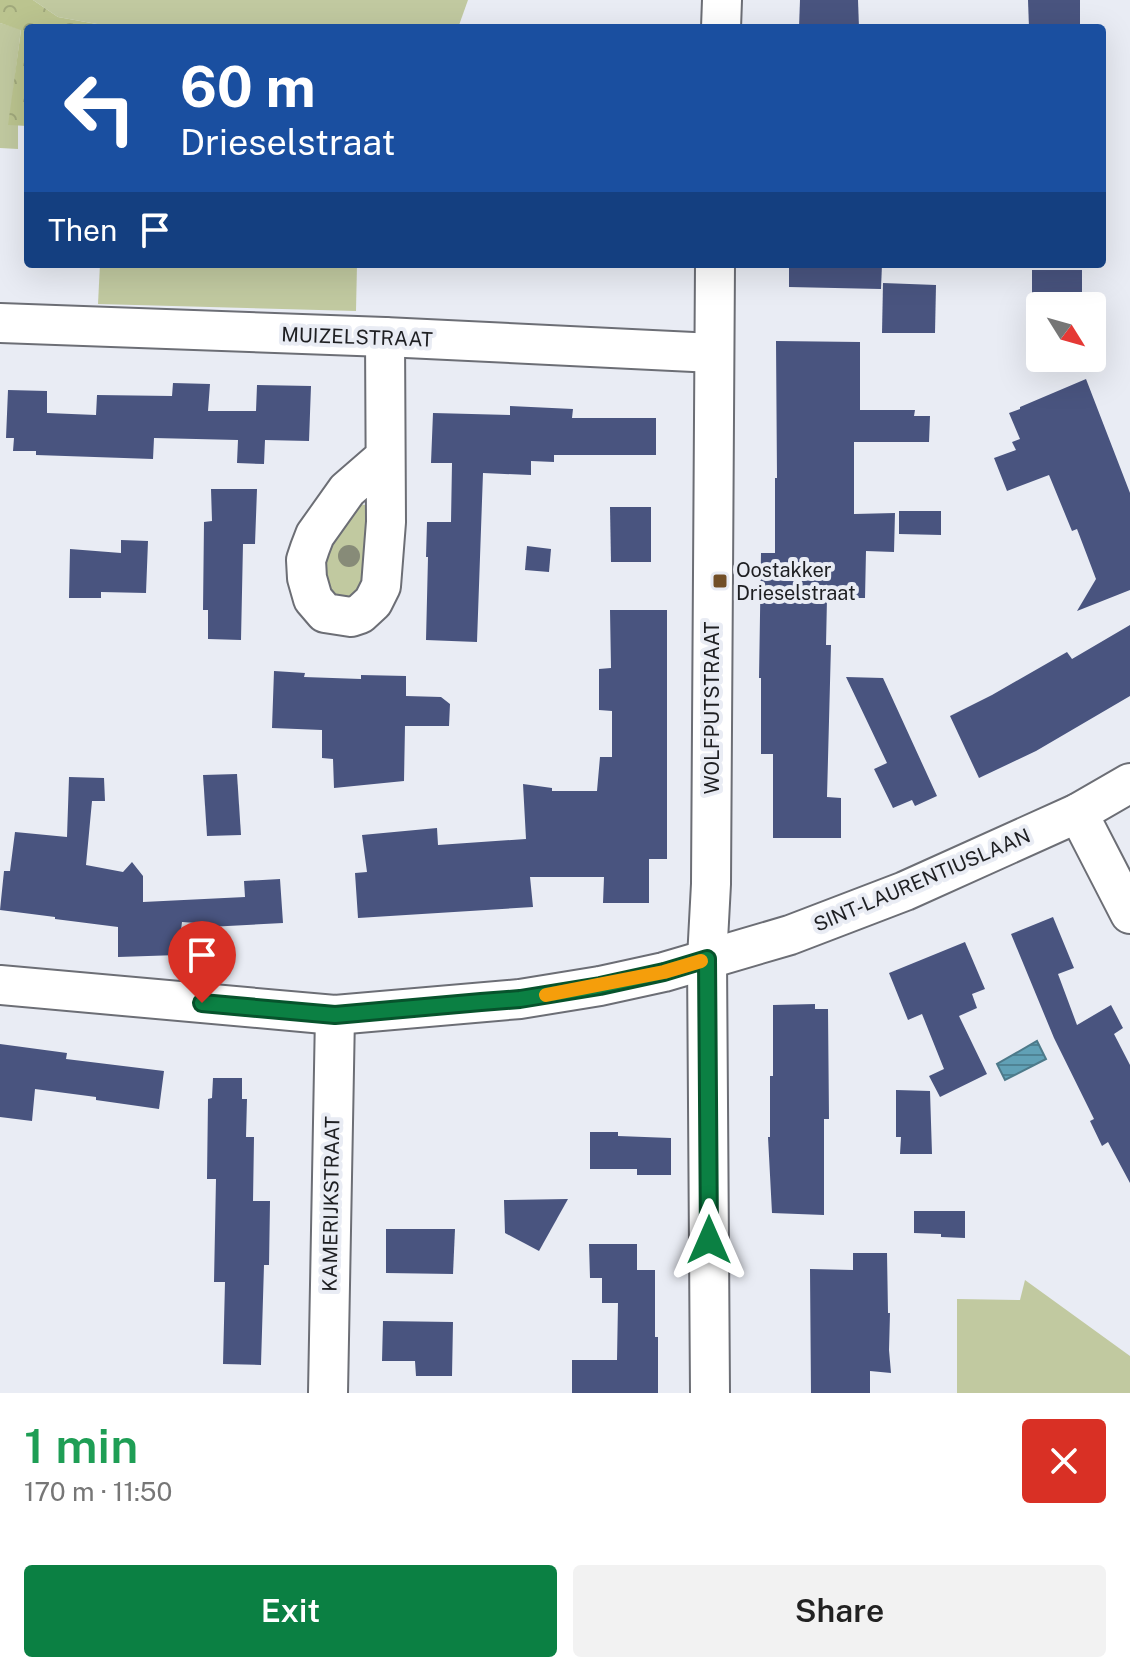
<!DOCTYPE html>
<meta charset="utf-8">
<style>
:root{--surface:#fff;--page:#f2f2f2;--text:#222;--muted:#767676;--accent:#0b8043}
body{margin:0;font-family:"Public Sans",sans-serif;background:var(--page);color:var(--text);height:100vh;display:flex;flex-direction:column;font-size:30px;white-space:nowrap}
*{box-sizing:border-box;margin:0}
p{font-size:26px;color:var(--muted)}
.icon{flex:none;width:44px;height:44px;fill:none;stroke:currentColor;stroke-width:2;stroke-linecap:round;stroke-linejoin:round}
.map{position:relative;height:1393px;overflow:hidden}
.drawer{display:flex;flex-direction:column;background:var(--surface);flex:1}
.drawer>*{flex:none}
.hud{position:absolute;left:24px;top:24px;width:1082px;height:244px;border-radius:8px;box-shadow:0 8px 32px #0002;background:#1a4fa0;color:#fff;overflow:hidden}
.needle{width:52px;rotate:127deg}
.controls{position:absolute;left:1026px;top:292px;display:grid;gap:16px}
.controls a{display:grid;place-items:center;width:80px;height:80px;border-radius:8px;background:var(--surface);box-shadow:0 8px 32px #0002;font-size:40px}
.pin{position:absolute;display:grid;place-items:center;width:68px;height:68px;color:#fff;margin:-82px -34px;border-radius:50% 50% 50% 0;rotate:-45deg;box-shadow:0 0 8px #0007}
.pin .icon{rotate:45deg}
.me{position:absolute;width:88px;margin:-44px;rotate:0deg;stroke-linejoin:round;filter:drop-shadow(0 0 6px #0008)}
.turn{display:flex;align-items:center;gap:28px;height:168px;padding:0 24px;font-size:36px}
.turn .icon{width:104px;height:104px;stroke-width:2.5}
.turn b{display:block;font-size:56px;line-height:68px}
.then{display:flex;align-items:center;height:76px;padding:0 24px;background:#0003;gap:16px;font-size:30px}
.round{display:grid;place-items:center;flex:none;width:84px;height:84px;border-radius:8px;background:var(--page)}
.head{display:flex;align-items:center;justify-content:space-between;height:136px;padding:0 24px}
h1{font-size:48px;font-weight:600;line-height:60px;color:#1e9e55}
.button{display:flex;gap:16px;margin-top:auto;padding:16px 24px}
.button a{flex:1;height:92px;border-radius:8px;background:var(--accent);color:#fff;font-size:32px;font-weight:600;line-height:92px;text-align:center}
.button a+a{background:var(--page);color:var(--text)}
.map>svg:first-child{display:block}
</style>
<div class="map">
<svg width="1130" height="1393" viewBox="0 0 1130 1393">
<defs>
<pattern id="forest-crowns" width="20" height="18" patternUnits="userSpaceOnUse" patternTransform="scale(2)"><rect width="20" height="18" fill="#bbc48f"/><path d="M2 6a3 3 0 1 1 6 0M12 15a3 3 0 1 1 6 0" fill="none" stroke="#a0a87b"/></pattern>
<pattern id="water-rules" width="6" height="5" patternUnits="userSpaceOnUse" patternTransform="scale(2)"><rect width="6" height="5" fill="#61a1b6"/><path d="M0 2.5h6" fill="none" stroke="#4f8394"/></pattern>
</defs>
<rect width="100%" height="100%" fill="#e9ecf4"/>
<g fill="#c1c9a0">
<polygon points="33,0 468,0 458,28 119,28 58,17"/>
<polygon points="0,23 21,29 9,125 18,125 18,149 0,148"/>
<polygon points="100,264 357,264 356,311 98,304"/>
<polygon points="359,504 365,505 369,513 366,583 353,598 339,599 327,590 324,541"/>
<polygon points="1025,1280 1130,1356 1130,1393 957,1393 957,1299 1020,1300"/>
</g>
<polygon fill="url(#forest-crowns)" points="0,0 33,0 58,17 119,28 28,28 28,126 8,125 21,30 0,23"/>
<polygon fill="url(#water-rules)" stroke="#4d7a8a" stroke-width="2" points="1037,1041 1046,1059 1005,1080 997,1064"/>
<g fill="#49547f">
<polygon points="800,0 858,0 859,28 799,28"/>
<polygon points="1028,0 1080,0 1080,28 1029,28"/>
<polygon points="789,264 882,264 881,289 789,287"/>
<rect x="1032" y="270" width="50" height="36"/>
<polygon points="883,283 936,285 935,333 882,333"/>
<polygon points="776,341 860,342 860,410 915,410 914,416 930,416 929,442 854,442 854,514 895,513 894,552 866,551 865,598 827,598 826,645 831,645 827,797 841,798 841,838 773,838 773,754 761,754 761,678 759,678 761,553 775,553 775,478 777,478"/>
<polygon points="1086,379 1130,493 1130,590 1077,611 1096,579 1077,529 1072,531 1049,475 1007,491 994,458 1016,450 1012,442 1020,439 1009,413 1020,409 1020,407"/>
<polygon points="173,383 210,384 208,411 256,411 257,385 311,386 309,441 265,440 264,464 237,463 238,440 154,438 153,459 36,455 36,451 13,451 14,438 6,438 8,390 47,391 47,413 96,415 97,395 172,396"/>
<polygon points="510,406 573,409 572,418 656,418 656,455 554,455 554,462 531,461 531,475 483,473 477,642 426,640 428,557 426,557 427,522 451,522 452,463 431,463 433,413 510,415"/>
<polygon points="211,489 257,489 255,544 243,544 241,640 208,639 208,610 203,610 204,522 212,521"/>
<polygon points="610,507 651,507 651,562 611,562"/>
<polygon points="899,511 941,511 941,535 899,534"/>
<polygon points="121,540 148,541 146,593 101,592 101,598 69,598 70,549 121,553"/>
<polygon points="527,546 551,549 549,572 525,570"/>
<polygon points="610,610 667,610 667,859 649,859 649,903 603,903 604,877 530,877 533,907 358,918 355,873 367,872 362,835 437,828 438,845 526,839 523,784 552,788 552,791 597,791 600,757 612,757 612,711 599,710 599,669 611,668"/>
<polygon points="1130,625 1130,696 1036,751 979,778 950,716 992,695 1067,652 1072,659"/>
<polygon points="274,671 305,673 304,677 361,679 361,675 406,676 406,696 441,697 450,704 449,726 405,726 404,781 334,788 333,759 322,758 322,730 272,728"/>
<polygon points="846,677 883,678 937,796 915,806 912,800 893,808 874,769 887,763"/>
<polygon points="237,774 241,835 207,836 203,775"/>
<polygon points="69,777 104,778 105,801 92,801 86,865 123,872 132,862 143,876 143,902 245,897 244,881 280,879 283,923 209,927 210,924 182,922 178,955 118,957 118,927 55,919 55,917 0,910 4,871 10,871 15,832 67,837"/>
<polygon points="1053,917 1074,968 1058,974 1077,1025 1111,1005 1123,1028 1114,1034 1130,1065 1130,1183 1108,1142 1102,1146 1090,1121 1094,1119 1054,1038 1011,934"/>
<polygon points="965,942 985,989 972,994 977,1008 959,1016 987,1074 940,1097 929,1076 944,1069 922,1014 908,1020 889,973"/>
<polygon points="815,1004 815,1009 828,1009 829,1119 824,1119 824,1215 772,1213 768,1137 770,1137 770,1076 773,1076 773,1005"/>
<polygon points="0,1044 67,1053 66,1059 164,1071 159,1109 96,1100 96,1097 35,1089 32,1121 0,1117"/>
<polygon points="213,1078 242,1078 242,1099 247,1099 246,1137 254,1137 253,1201 270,1201 269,1265 264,1265 261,1365 223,1364 225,1282 214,1282 216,1179 207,1179 208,1099 212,1098"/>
<polygon points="896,1090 930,1091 932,1154 900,1154 901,1137 896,1137"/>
<polygon points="590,1132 618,1132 618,1136 671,1138 671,1175 637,1175 637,1169 590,1169"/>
<polygon points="568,1199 539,1251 505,1233 504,1200"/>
<polygon points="914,1211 965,1211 965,1238 941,1237 941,1234 914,1233"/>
<polygon points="386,1229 455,1229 453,1274 386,1273"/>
<polygon points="589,1244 637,1244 637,1270 655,1270 655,1337 658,1337 658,1393 572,1393 572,1360 617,1360 618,1303 602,1303 602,1278 590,1278"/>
<polygon points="853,1253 887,1253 888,1313 890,1313 889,1350 891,1373 870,1371 870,1393 811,1393 810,1269 853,1270"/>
<polygon points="383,1321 453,1322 452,1376 416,1376 415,1361 382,1361"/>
</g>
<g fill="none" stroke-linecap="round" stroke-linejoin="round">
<defs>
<g id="minor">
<polyline points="721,28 722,0"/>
<polyline points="0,323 385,337 714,353"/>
<polyline points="385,457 347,490 315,535 310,548 306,560 307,578 313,599 325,613 351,617 360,614 373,602 381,586 386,522 385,337"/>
<polyline points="1078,813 1130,914"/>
<polyline points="0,985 335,1015 520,999 600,986 664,972 790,935 905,891 1078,813 1130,783"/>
<polyline points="328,1393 335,1015"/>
<polyline points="710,1393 707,959 711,884 715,264"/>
</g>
</defs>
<use href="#minor" stroke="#6c6e75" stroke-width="42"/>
<use href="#minor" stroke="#fff" stroke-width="38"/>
</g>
<circle fill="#878b78" cx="349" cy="556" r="11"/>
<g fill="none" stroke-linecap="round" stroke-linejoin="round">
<defs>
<polyline id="route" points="202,1003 335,1015 481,1002 520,999 600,986 664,972 707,959 709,1240"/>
</defs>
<use href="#route" stroke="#07532c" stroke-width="20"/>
<use href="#route" stroke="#0b8043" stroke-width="14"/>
<polyline stroke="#f59e0b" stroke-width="14" points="546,995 664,972 701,961"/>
</g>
<rect fill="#724f28" stroke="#e9ecf4" stroke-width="3" x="712" y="573" width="16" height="16" rx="4"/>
<g text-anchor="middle" stroke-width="8" stroke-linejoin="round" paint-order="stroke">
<g font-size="20" fill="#1e1f22" stroke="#e9ecf4">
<text transform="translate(357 337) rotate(2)" y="7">MUIZELSTRAAT</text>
<text transform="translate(712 708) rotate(-90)" y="7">WOLFPUTSTRAAT</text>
<text transform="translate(922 880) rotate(-23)" y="7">SINT-LAURENTIUSLAAN</text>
<text transform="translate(331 1204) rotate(-89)" y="7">KAMERIJKSTRAAT</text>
</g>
<g font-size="20" fill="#1e1f22" stroke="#e9ecf4" text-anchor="start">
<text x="736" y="577">Oostakker<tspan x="736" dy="23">Drieselstraat</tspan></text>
</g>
</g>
</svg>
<div class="controls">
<a><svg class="needle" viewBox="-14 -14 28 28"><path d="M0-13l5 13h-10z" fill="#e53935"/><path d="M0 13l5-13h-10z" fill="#767676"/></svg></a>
</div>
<div class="pin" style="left:202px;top:1003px;background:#d93025"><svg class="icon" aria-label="arrive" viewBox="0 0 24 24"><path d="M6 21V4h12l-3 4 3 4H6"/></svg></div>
<svg class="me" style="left:709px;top:1240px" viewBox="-20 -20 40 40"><path d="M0-17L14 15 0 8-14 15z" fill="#0b8043" stroke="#fff" stroke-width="4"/></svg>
<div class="hud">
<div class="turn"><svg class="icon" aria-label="left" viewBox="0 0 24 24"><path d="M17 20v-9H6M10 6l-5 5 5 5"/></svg><div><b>60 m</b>Drieselstraat</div></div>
<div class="then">Then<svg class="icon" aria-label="arrive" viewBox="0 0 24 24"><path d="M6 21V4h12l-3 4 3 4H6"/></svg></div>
</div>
</div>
<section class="drawer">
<div class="head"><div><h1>1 min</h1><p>170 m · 11:50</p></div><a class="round" style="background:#d93025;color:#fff"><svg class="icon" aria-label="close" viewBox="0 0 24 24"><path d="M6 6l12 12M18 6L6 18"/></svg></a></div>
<div class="button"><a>Exit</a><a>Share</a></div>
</section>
